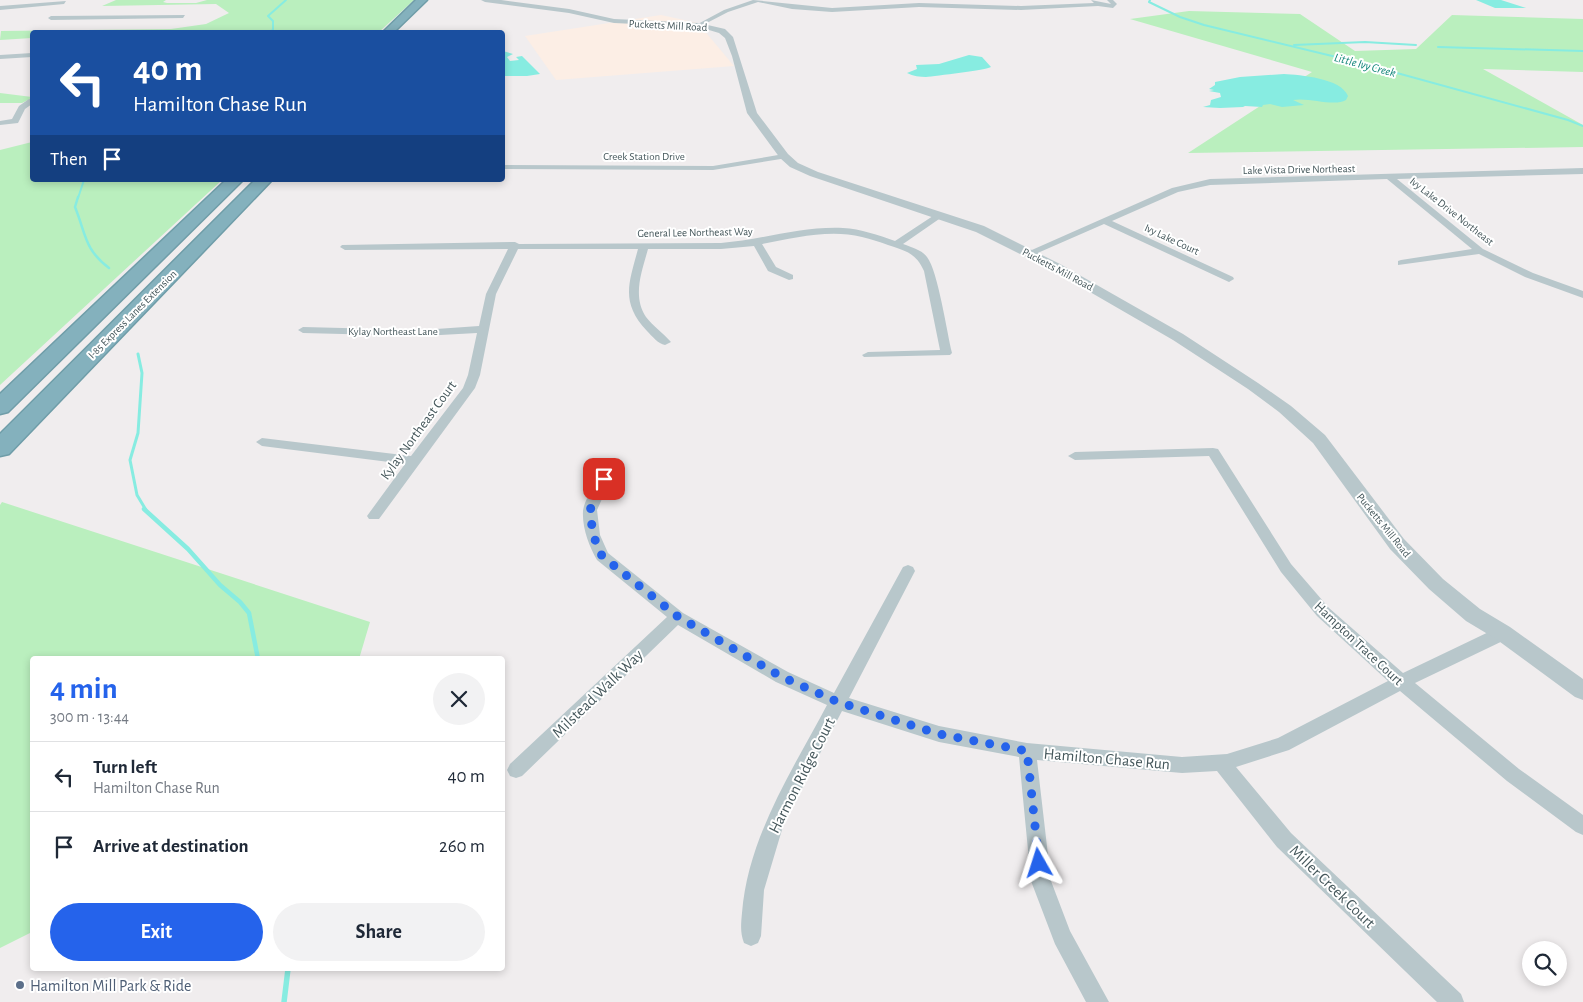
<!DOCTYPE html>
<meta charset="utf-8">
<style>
:root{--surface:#fff;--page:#f2f2f3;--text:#1f2937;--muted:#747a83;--line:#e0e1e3;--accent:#2563eb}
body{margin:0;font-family:"Alegreya Sans",sans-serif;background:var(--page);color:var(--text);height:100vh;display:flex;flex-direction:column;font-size:19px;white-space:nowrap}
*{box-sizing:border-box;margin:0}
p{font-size:16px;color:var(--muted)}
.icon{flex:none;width:28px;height:28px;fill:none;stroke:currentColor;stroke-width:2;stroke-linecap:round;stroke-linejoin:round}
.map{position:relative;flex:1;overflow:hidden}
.sheet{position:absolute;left:30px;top:656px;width:475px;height:315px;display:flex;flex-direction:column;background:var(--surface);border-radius:5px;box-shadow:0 2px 8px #0003}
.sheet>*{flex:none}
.hud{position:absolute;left:30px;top:30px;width:475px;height:152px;border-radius:5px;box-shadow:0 2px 8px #0003;background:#1a4fa0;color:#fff;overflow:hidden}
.controls{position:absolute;left:1522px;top:941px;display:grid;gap:10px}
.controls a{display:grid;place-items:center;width:45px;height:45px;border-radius:50%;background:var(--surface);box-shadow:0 2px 8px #0003;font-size:25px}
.pin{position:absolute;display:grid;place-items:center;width:42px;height:42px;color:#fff;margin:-21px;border-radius:10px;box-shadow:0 2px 8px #0006}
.me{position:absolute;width:55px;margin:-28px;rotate:354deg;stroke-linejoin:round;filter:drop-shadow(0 0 4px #0008)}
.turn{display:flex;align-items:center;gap:18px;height:105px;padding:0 20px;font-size:22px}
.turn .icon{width:65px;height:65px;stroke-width:2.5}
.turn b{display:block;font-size:35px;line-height:42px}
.then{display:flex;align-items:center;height:48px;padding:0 20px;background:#0003;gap:10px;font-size:19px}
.round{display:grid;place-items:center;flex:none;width:52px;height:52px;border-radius:26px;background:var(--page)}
.head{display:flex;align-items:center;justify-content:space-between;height:85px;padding:0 20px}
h1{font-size:30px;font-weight:700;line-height:38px;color:var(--accent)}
.action{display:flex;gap:10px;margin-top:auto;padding:10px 20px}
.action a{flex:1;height:58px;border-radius:30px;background:var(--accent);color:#fff;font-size:20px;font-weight:700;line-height:58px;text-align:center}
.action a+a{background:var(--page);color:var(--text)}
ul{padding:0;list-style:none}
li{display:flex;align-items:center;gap:15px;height:70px;padding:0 20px;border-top:1px solid var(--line)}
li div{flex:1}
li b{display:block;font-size:19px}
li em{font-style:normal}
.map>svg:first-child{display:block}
</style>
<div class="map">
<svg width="1583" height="1002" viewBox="0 0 1583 1002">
<rect width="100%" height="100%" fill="#f0edee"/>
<polygon fill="#fceee5" points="661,15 698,23 734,66 556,80 525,36"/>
<g fill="#baefbe">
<polygon points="116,0 166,0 163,2 167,3 196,3 207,0 414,0 379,32 32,32 32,38 0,40 1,31 171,29 206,24 229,13 216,4 102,6"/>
<polygon points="1189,11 1300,14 1355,51 1416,49 1452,15 1583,19 1583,72 1483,69 1583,125 1583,147 1188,153 1312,72 1130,19"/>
<polygon points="0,93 32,97 32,98 22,103 0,103"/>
<polygon points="32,142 32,180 222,180 0,385 0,150"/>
<polygon points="2,502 370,622 359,659 32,659 32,932 0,948 0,505"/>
</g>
<g fill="#87ece1">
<polygon points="1476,0 1501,0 1526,8 1495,8"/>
<polygon points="503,51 513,54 507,57 510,61 519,60 516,57 522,56 540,74 527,76 503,76"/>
<path d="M969,55L982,57L991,67C987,70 935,76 926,77C920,77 913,76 907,73L917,69L916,65L939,64Z"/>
<path d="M1284,74C1300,75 1341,78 1348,96L1346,100C1334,107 1309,97 1293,100L1304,105L1282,107L1270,104L1263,105L1262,107L1245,106L1243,107L1220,108L1203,107L1210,105L1211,100L1221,97L1220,93L1209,91L1214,90L1209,89L1215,85V82L1240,77Z"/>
</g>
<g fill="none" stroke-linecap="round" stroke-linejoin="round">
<g stroke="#87ece1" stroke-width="2">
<polyline points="1150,0 1149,2 1180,17 1204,25 1357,62 1568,120 1583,126"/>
<polyline points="269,32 273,30 273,21 268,16 286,0"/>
<polyline points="1294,45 1365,42 1416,45"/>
<polyline points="1438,47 1583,51"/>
<polyline points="78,198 84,180"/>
</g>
<path stroke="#87ece1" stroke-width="2.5" d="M78,197L75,207C86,234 84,249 109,268"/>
<polyline stroke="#87ece1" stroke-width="3" points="138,354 142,373 138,433 130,460 137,495 146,510"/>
<polyline stroke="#87ece1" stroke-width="4.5" points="144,509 188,549 220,585 240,602 249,613 258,659"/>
<polyline stroke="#87ece1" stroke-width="5.5" points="284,1002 288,969"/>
<defs>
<g id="motorway">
<polygon points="416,0 427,0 394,32 383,32"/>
<polygon points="226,180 243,180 8,412 0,414 0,394"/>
<polygon points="255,180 272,180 9,454 0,456 0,434"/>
</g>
</defs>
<use href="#motorway" stroke="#6f9da8" stroke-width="3"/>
<g fill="#b8c7cb" fill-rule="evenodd">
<polygon points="753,0 832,8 919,3 1021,6 1094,3 1091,0 1111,4 1107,0 1113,0 1117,4 1113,8 1098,6 1021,10 919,7 832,12 792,9 758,2 728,12 701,26 696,25 724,10"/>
<polygon points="66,1 64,4 0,10 0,6"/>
<polygon points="185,15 183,18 51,20 48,18 51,16"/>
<polygon points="32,53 32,57 0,59 0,55"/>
<polygon points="29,99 32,99 32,104 25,109 18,123 0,125 0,121 12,119 19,106"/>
<polygon points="784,154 787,154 787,158 713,170 502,169 502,165 713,166"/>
<polygon points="1583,168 1583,174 1397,179 1483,249 1533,273 1583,291 1583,298 1525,277 1479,254 1398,265 1398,261 1401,260 1472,249 1387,179 1210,185 1178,192 1112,221 1233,277 1234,279 1229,282 1104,224 1033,255 1030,256 1025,253 1172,188 1210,179"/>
<path d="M939,212L944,215L942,217L903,244C911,247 922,250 927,257C938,271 947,333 952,353L950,355L864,357L862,355L868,352L940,350L924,271C916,253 906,251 888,245C880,242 871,239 862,237C829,229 795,238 762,244L776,267L793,275V279L789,280L768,271L754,246L721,249H648C642,271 632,296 646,317C653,326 663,333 671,342L665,345C658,344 652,336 647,331C620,302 629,283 638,249H518L496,294L480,375L475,388L379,519H369L367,516L405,464L262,446L256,442L262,438L411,456L463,388L468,375L477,333L422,336L303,333L298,330L303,327L422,330L479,326L486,294L508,249L345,250L340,247L342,245L515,242L519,244L721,243C761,240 802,226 843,228C861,229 878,235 895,241Z"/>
<path d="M1213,448L1218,449L1291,564L1329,608L1403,673L1497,628L1503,627L1509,628L1511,633L1509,638L1415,683L1519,769L1583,815V835L1576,832L1507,781L1400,691L1289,750L1236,767L1291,833L1461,994L1464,1002H1437L1277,847L1217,771L1182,773L1037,760L1051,881L1070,931L1109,1002H1086L1055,944L1031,881L1019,757L939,742L842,711L784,823L764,890L761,936L758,943L751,946L744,943C740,933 741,924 742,913C748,837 792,771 827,705L776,682L678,625L522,776L516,778L510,776L507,770L510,764L667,617L597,560C589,546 582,528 583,511C584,501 593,488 597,479L599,476H609L611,479L597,510L600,535L608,553L683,613L788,672L834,693L903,567L908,565L913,567L915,571L849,698L939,726L1027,743L1182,757L1227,754L1278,738L1388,681L1317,616L1281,572L1209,456L1075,460L1068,456L1075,452Z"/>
</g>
<polygon fill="#b8c7cb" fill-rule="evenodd" points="481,0 501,0 569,9 614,19 699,23 725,29 733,37 757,113 788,154 798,163 818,172 984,226 1060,264 1183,334 1258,383 1291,406 1325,435 1404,539 1443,579 1480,609 1510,627 1583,679 1583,700 1575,697 1496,639 1466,621 1429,589 1390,549 1313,443 1279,412 1248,389 1173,340 1052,270 976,232 810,176 790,167 780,158 747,113 732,56 725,38 719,33 699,27 614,23 569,13 485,2"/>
<use href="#motorway" fill="#84b1bd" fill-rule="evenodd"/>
</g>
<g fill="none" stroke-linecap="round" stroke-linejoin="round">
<polyline stroke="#2563eb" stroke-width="9" stroke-dasharray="0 16.2" points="604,479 590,510 593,535 602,556 677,616 782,677 838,702 939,734 1027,751 1039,863"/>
</g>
<circle fill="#5c6f8a" stroke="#fff" stroke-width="2" cx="20" cy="985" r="5"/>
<g text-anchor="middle" stroke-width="4" stroke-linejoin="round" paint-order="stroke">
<g font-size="11" fill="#45575b" stroke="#fff">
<text transform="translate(668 25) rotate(3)" y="4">Pucketts Mill Road</text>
<text x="644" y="160">Creek Station Drive</text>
<text transform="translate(1299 169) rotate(-1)" y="4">Lake Vista Drive Northeast</text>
<text transform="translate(1452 211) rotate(38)" y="4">Ivy Lake Drive Northeast</text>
<text transform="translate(695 232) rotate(-1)" y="4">General Lee Northeast Way</text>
<text transform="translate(1172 239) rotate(25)" y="4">Ivy Lake Court</text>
<text transform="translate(1058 269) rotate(28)" y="4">Pucketts Mill Road</text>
<text transform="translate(132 314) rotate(-45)" y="4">I-85 Express Lanes Extension</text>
<text x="393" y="335">Kylay Northeast Lane</text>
<text transform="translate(1384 525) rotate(51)" y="4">Pucketts Mill Road</text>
</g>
<g font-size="12" font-style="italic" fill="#0c8276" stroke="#fff">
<text transform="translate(1365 65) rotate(15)" y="4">Little Ivy Creek</text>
</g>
<g font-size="14" fill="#45575b" stroke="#fff">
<text transform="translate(418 430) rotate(-54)" y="5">Kylay Northeast Court</text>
<text transform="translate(1359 643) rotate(43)" y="5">Hampton Trace Court</text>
</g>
<g font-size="16" fill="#45575b" stroke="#fff">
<text transform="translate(597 693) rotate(-44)" y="6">Milstead Walk Way</text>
<text transform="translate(1107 758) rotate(5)" y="6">Hamilton Chase Run</text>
<text transform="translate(801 775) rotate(-63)" y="6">Harmon Ridge Court</text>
<text transform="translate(1333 886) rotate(44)" y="6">Miller Creek Court</text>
</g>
<g font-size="16" fill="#4e5e75" stroke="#fff" text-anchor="start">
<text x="30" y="991">Hamilton Mill Park &amp; Ride</text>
</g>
</g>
</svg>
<div class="controls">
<a><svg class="icon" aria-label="search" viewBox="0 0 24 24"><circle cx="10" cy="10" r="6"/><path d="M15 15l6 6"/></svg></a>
</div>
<div class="pin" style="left:604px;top:479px;background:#d93025"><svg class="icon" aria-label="arrive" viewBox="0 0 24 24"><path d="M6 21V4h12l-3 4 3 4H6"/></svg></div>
<svg class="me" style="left:1039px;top:863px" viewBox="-20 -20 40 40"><path d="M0-17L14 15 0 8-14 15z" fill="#2563eb" stroke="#fff" stroke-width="4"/></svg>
<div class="hud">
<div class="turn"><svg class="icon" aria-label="left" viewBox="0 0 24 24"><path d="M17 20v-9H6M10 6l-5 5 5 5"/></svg><div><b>40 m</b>Hamilton Chase Run</div></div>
<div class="then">Then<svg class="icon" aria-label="arrive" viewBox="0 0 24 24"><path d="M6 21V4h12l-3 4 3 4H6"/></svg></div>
</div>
<section class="sheet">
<div class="head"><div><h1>4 min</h1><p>300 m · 13:44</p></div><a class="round"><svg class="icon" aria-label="close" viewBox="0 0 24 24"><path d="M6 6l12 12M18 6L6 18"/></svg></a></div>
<ul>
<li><svg class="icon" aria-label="left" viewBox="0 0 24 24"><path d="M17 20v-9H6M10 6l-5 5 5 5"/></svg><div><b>Turn left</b><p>Hamilton Chase Run</p></div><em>40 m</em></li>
<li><svg class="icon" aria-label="arrive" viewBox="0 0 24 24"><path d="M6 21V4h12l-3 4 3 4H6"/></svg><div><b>Arrive at destination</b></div><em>260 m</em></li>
</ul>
<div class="action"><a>Exit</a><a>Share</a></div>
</section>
</div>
